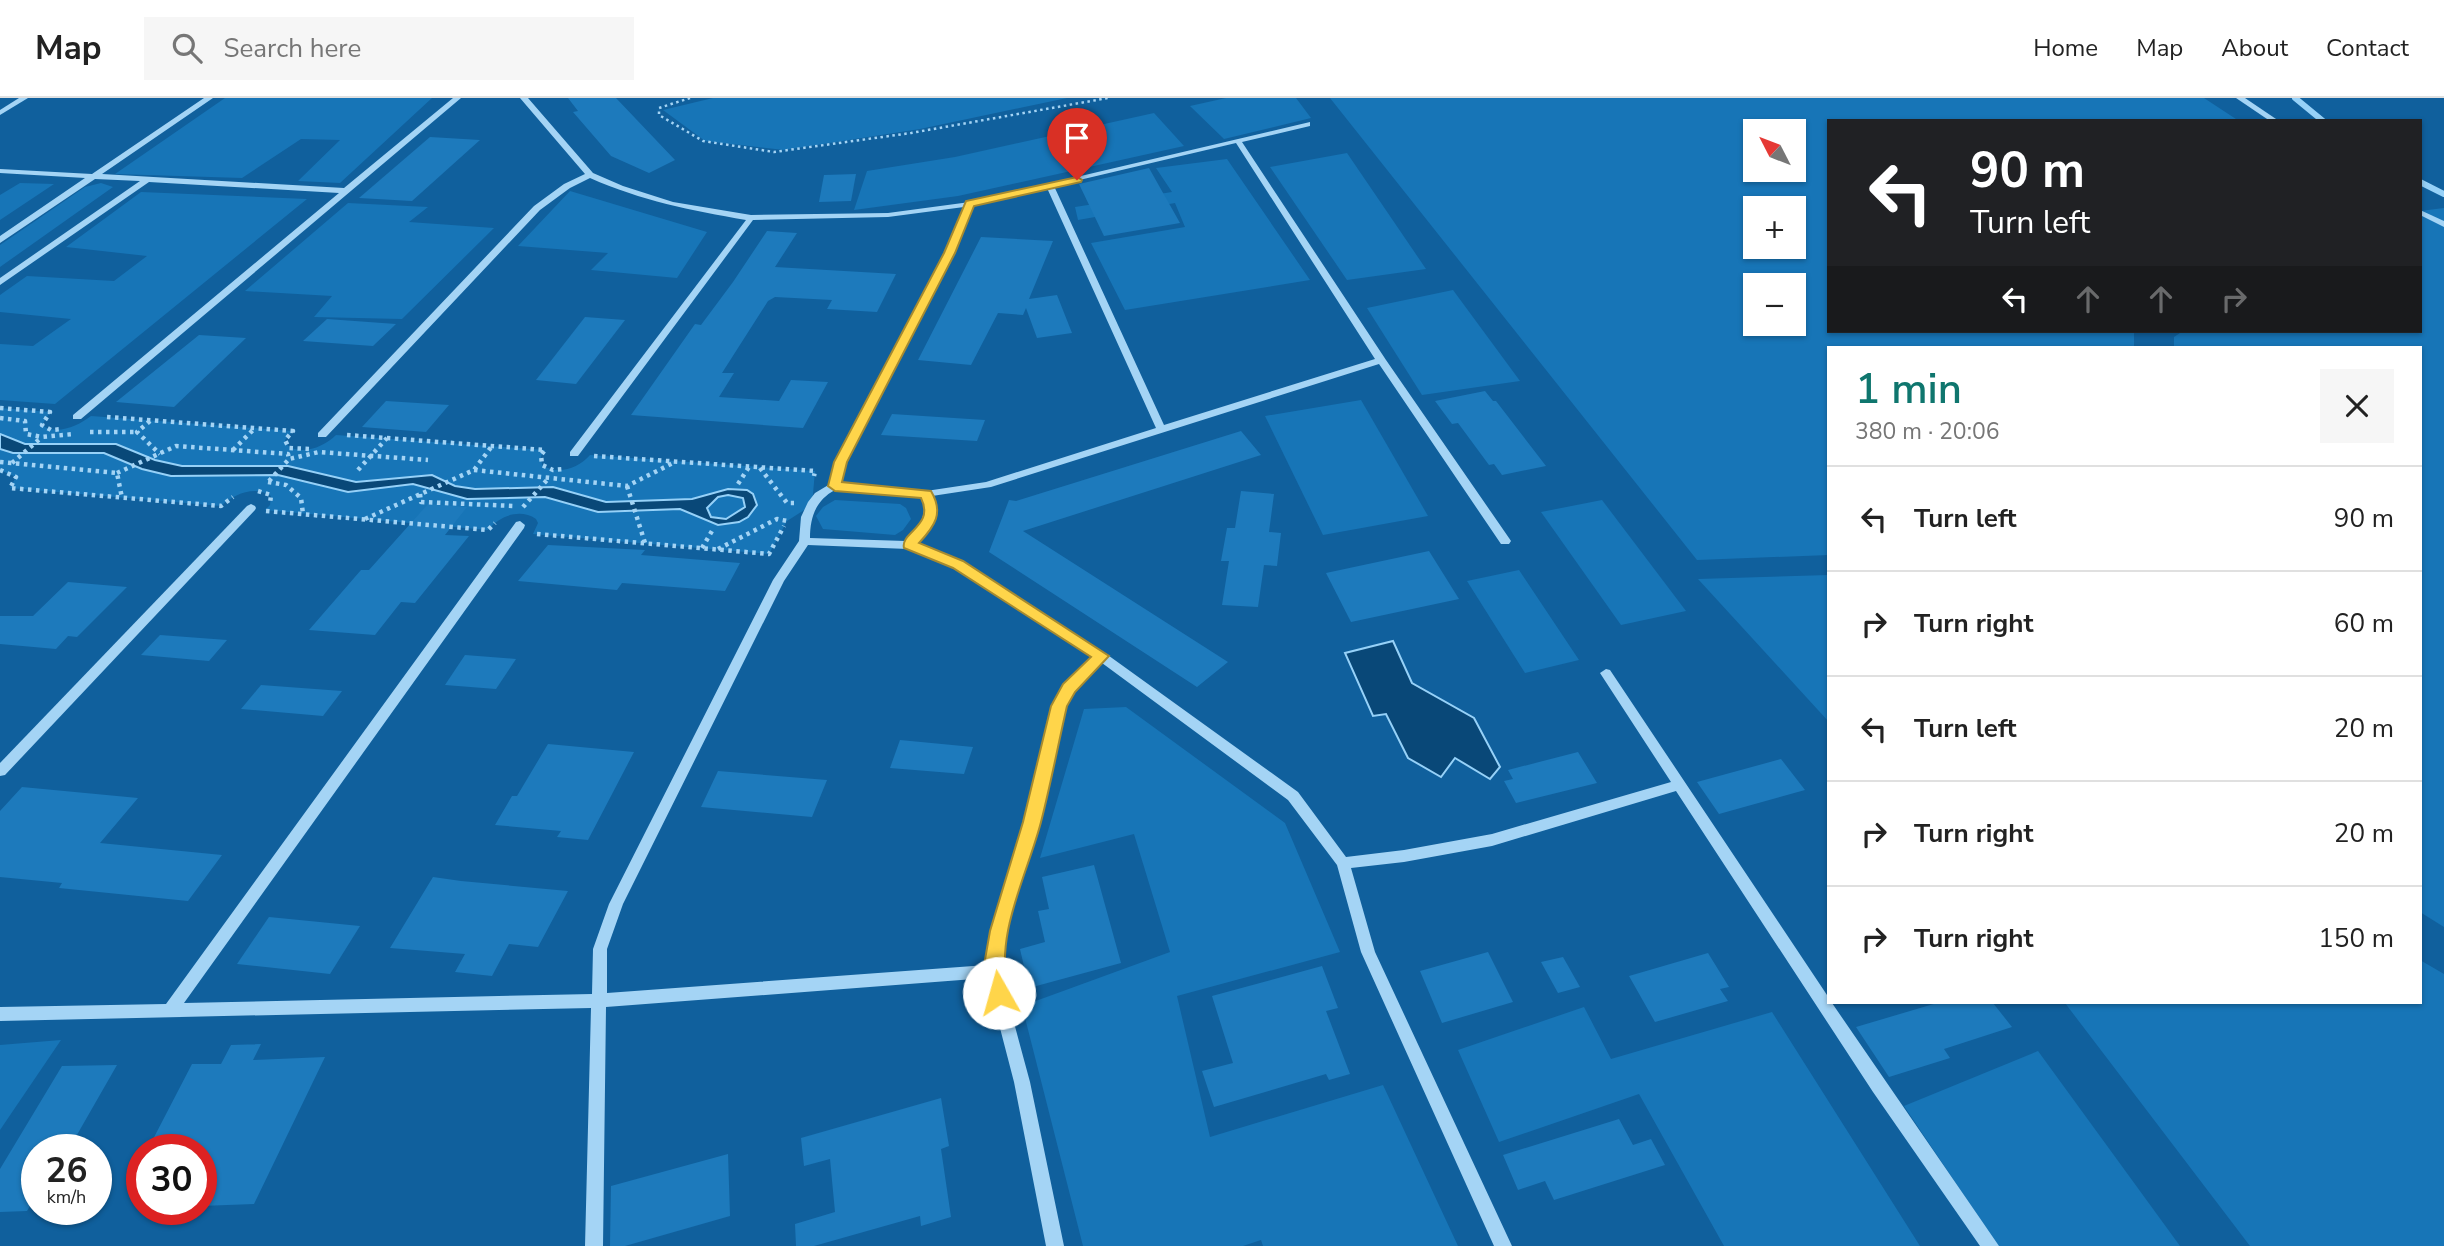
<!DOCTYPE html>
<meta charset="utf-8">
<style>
:root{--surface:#fff;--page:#f6f6f6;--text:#222;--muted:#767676;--line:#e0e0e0;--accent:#0f766e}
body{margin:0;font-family:"Nunito Sans",sans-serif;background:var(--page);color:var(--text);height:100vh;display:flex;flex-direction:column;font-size:26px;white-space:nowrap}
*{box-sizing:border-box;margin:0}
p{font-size:23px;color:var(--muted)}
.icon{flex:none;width:38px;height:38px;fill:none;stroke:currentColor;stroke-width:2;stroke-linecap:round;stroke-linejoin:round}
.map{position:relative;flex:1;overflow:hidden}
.panel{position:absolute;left:1827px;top:248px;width:595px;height:658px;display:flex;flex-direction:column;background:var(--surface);border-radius:0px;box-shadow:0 2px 5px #0004}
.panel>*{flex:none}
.top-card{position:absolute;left:1827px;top:21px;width:595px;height:214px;border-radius:0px;box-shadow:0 2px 5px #0004;background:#202124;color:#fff;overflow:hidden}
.needle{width:46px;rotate:312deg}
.buttons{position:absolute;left:1743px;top:21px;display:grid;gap:14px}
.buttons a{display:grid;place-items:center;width:63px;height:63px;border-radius:0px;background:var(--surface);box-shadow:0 2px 5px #0004;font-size:35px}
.speed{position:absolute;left:21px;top:1036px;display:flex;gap:14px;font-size:35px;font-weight:700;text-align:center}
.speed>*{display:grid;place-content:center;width:91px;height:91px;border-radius:50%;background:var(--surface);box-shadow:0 2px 5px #0004;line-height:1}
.speed small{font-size:18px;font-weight:400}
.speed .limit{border:10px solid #d22;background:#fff;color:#111}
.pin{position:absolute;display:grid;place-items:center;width:60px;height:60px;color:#fff;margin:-72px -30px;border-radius:50% 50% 50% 0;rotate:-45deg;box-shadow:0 0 7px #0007}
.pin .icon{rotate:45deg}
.me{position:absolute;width:77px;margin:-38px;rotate:353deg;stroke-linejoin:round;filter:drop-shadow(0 0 5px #0008)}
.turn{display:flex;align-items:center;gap:24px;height:147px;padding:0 28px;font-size:32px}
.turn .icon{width:91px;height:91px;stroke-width:2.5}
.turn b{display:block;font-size:49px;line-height:60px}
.lanes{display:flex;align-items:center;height:66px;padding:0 28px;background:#0003;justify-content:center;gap:35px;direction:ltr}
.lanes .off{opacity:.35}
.round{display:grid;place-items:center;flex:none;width:74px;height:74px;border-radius:0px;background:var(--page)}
.overview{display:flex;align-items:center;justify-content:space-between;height:119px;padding:0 28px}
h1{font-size:42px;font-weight:600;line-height:52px;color:var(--accent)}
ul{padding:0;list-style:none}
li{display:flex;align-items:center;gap:21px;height:105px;padding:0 28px;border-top:2px solid var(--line)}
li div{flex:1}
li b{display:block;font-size:26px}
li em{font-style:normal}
header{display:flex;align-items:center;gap:42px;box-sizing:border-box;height:98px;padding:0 35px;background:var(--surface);border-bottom:2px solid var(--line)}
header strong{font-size:33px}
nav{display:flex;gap:38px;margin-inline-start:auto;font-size:24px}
.search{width:490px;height:63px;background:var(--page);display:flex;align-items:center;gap:18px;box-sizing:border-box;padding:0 24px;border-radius:0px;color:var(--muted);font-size:26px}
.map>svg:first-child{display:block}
</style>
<header>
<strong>Map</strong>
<div class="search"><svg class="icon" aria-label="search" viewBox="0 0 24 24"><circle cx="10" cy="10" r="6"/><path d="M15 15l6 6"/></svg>Search here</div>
<nav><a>Home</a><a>Map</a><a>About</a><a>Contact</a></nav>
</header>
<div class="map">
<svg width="2444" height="1148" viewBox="0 0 2444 1148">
<rect width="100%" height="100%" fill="#10609d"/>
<g fill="#1775b7" fill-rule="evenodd">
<polygon points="225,0 432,0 340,85 298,83 340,42 301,41 242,80 115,76"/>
<polygon points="713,0 1067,0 920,31 784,52 705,43 663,12"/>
<polygon points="1226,0 1296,0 1311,20 1224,41 1190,8"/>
<path d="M1330,0H2204L2239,23H1829V233H2134V250H1829V457L1697,462ZM1755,33H1794V72H1755ZM1755,110H1794V149H1755ZM1755,187H1794V226H1755Z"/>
<polygon points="1154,15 1184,48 958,98 854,112 867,73 955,59"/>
<polygon points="1347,55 1426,171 1347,182 1270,69"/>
<polygon points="1227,61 1310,182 1125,212 1091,145 1185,129 1175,105 1078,122 1075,109 1172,94 1156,70"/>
<polygon points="20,85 54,86 0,122 0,97"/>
<polygon points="101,85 113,89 0,169 0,147 85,89"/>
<polygon points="570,93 707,134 677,180 591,172 608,155 518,148"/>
<polygon points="141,94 307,101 55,306 0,302 0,246 33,248 71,221 0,214 0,197 27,178 114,183 147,158 66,149"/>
<polygon points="348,105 428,109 409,124 494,130 402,221 314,219 332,198 245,193"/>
<polygon points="2444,110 2444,829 2420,814 2420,250 2174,250 2174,239 2183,233 2420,233 2420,113"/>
<polygon points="1453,192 1520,283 1422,297 1367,210"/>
<polygon points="1361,302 1428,418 1323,437 1265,318"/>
<path d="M0,310L50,314L42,327C56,338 78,328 91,318L293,333L285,342L286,346C300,359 324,349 336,337L545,352L541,358L542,367C557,377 578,371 590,357L815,373L812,407L787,423L769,456L533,436L538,425L536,421C520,410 499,418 488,432L265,412L270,407L271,398C255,387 234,396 221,408L10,390L16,379L0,372Z"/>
<polygon points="835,402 900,406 906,410 911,421 903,432 895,437 823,431 816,418 823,409"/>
<polygon points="1602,402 1686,513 1621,527 1541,414"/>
<polygon points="1519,472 1579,562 1525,575 1467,483"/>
<polygon points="1829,477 1829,624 1698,481"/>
<polygon points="1126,609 1285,725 1340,854 1177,898 1210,1039 1383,987 1458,1148 1263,1148 1261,1142 1243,1148 1083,1148 1022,908 1170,854 1134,736 1040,760 1084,611"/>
<polygon points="2420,862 2444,876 2444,1148 2250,1148 2065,905 2420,905"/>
<polygon points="1584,909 1611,961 1772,914 1920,1148 1724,1148 1639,996 1499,1044 1458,952"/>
<polygon points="61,942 0,1032 0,947"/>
<polygon points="2038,953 2180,1148 1998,1148 1904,1008"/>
</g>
<g fill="#094878" stroke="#96d1f8" stroke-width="2" fill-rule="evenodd">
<path d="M0,336L25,346H116L155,362L182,368H288L356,384L432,377L455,388L475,391L553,389L606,404L692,401L728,391L747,392L753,396L757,407L748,419L739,424L718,427L680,411L598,414L545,399L467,401L413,386L348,394L278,377L171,378L142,371L104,355H13L0,351ZM728,397L743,400L745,409L726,421L711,419L707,410L718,399Z"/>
<polygon points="1393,543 1412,585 1474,620 1500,669 1490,681 1455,660 1441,679 1408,660 1386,616 1373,618 1345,555"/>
</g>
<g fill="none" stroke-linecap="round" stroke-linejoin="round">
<g stroke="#96d1f8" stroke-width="6">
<polyline points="2295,0 2323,23"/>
<polyline points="2420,84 2444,96"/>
</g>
</g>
<g fill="#1d7abc">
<polygon points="568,0 616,0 675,62 649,75 611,58 573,14 578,13"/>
<polygon points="430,39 480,42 412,103 359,100"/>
<polygon points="1149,70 1180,125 1104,138 1079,86"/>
<polygon points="856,76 851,103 819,104 824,77"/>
<polygon points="767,133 797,135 775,169 896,176 877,214 827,211 832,202 775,199 768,203 722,275 734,275 719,299 779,303 791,282 828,284 803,330 631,317 695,226 701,227 733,184"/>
<polygon points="981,139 1053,143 1029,201 1057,197 1072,235 1037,240 1026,210 1023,217 998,215 971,267 918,262"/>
<polygon points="585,219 625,222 576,286 536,282"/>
<polygon points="327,221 396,226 373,248 303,243"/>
<polygon points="199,237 246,240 174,309 116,304"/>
<polygon points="1485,293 1493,303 1496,303 1546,368 1502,377 1494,366 1489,367 1458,325 1452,326 1435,303"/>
<polygon points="386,303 449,307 426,334 362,329"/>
<polygon points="892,316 985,322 977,343 881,337"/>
<polygon points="1241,333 1261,357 1023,433 1228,564 1197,589 989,454 1009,402 1016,403"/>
<polygon points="1241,393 1274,396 1269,434 1281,435 1277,468 1264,467 1258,509 1222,507 1229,463 1221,463 1227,430 1235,430"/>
<polygon points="428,406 467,409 445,437 469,438 415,505 401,504 375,537 309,532 361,472 369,472"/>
<polygon points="548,447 645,452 641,457 740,465 725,493 622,485 617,492 518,483"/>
<polygon points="1429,453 1459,501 1351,524 1326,475"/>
<polygon points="68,484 127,489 77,539 68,538 56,551 0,546 0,518 33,518"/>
<polygon points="160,537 227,542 209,563 141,557"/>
<polygon points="465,557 516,561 496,591 445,587"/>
<polygon points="261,587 342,593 323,618 241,611"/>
<polygon points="900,642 973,649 964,676 890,670"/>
<polygon points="548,646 634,654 588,742 557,739 561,733 495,727 512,698 517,698"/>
<polygon points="1578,654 1597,685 1516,705 1504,683 1513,681 1508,672"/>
<polygon points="1781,661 1805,692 1719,716 1697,684"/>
<polygon points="718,673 827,682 812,719 701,709"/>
<polygon points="22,689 138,700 100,745 222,757 188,803 59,790 62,785 0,779 0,713"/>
<polygon points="1094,767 1121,865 1029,890 1020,851 1045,844 1038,813 1049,811 1042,779"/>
<polygon points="433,779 461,783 568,793 538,849 509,846 492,878 455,874 465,856 390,850"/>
<polygon points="269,819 360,828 330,876 237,866"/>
<polygon points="1488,854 1513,904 1442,925 1420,873"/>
<polygon points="1708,855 1729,889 1720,891 1728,903 1655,924 1629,878"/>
<polygon points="1563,859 1580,889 1558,895 1541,864"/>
<polygon points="1322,868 1338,910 1326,913 1350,976 1329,982 1326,976 1214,1009 1202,973 1233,965 1212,898"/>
<polygon points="1937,905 1993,905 2012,929 1944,951 1950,960 1889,979 1856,929"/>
<polygon points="261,946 253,962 325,959 254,1106 201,1108 201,1052 171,1052 174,1046 150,1047 192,966 221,966 231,947"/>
<polygon points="117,967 70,1049 37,1050 37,1096 27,1113 0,1114 0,1071 62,968"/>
<polygon points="941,1000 949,1048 941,1051 951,1119 921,1128 920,1118 814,1148 796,1148 795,1126 835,1114 830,1061 804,1068 801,1040"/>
<polygon points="1619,1021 1633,1047 1651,1041 1665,1067 1554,1102 1545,1083 1518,1092 1503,1057"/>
<polygon points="728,1056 730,1118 625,1148 610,1148 611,1088"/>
</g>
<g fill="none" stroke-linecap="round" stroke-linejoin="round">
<polyline stroke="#a4d4f5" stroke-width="2.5" stroke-dasharray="2.5 3.5" stroke-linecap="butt" points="690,0 659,10 659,17 703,43 774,54 911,35 1108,0"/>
<g stroke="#a4d4f5" stroke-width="4.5" stroke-dasharray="3.5 4.5" stroke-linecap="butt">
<polyline points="0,310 50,314 42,327 51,332 63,331"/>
<polyline points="107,319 293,333 285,342 289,350 311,351"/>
<polyline points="0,320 25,323 26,336 42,339 74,336"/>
<polyline points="150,323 137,334 160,356"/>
<polyline points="90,334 137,334"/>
<polyline points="347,337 545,352 541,357 542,367 553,372 565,371"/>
<polyline points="233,352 254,331"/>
<polyline points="594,358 815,373 814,378"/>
<polyline points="0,364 117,375 122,400"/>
<polyline points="12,365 42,339"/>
<polyline points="760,370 787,405 794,405"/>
<polyline points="0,372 16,379 10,390 221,408 233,399"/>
<polyline points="358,372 387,340"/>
<polyline points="474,372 627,388 673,365"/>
<polyline points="117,375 176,348 288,356 289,361 319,354 428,362"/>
<polyline points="269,383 289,361"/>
<polyline points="268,384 286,387 301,400 303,416"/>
<polyline points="738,386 749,369"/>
<polyline points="627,388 645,445"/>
<polyline points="258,393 271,397 270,406"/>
<polyline points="420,396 421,404 514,408"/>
<polyline points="523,409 547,382"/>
<polyline points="266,413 488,432 495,425"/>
<polyline points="365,421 474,372 492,348"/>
<polyline points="537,436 769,456 784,428"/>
<polyline points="702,450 712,433"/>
<polyline points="718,451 777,421 787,423"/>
</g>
<g fill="#a4d4f5" fill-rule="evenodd">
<polygon points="19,0 28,0 0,17 0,12"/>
<polygon points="204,0 213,0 102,76 344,90 453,0 461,0 81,321 73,321 73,317 339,95 149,84 0,187 0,180 140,83 95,81 0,145 0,138 85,80 0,75 0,71 92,76"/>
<path d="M520,0H528L593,75L623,88L673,104L751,117L888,115L970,104L1310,24V28L1242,44L1386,262L1509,440L1511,443L1509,446H1501L1379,266L991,389L932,398C940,418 929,432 917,446L962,463L1105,555L1298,694L1346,759L1404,752L1492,736L1671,684L1600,575L1606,571L1610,572L1829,900V905H1832L1999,1148H1980L1873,994L1676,693L1492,748L1404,764L1351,770L1375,854L1512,1148H1494L1361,854L1337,767L1288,702L1102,565L1073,593L1065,608L1039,724L1006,833L1000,873L1030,984L1064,1148H1046L1014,984L987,880L606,909L603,1148H585L591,910L0,923V909L166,906L516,424L520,423L525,427L524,430L184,905L592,896L593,851L609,806L773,482L799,443L801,419L808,404L815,395L830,386L836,364L945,155L964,109L888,119L753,122L578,358H570V354L746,122C690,112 642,103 590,80L570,90L540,112L326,339H318V335L534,108L564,86L585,76ZM1236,45L1375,261L1164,327L1054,88ZM1047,90L1156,330L986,384L926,393L841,385L846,364L953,155L973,108ZM835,392L864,393L922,399C928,418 919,430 906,443L810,440C810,419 816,402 835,392ZM808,447L908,451L954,469L1093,559L1064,587L1053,608L1025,724L992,833L987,867L607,895V851L623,806L784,483Z"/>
<polygon points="2236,0 2245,0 2279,23 2270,23"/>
<polygon points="2420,112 2444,123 2444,129 2420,117"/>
<polygon points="251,406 255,408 256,410 255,412 5,677 0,678 0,665 247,408"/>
</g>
</g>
<path fill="#ffd54a" stroke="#a68a30" stroke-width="2" d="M1077,79L1082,82L1081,84L974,108L955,155L847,364L842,384L931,393C944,415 935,428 919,445L963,463L1109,558L1075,594L1067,608C1058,647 1051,685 1041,724C1027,778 993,839 1009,895L1006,901L999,904L992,901L983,873L990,833L1023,724L1051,608L1063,586L1091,559L953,470L904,450C900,434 935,428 921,400L835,393L828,388L834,364L944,155L966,103Z"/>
</svg>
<div class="buttons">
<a><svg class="needle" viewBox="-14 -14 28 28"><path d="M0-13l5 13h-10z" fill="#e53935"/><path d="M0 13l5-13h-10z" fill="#767676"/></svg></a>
<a>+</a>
<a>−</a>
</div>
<div class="speed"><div>26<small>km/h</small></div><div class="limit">30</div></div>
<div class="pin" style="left:1077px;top:82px;background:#d93025"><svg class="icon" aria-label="arrive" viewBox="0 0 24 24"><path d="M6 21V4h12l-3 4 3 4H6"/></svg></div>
<svg class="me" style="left:999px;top:895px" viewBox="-20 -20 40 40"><circle r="19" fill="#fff"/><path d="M0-13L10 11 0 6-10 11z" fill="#ffd54a"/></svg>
<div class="top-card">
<div class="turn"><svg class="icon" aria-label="left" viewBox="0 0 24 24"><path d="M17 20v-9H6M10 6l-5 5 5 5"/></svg><div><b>90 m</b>Turn left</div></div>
<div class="lanes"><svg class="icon" aria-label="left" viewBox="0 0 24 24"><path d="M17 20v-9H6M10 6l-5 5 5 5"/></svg><svg class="icon off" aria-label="ahead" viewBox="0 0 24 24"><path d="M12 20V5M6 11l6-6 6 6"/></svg><svg class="icon off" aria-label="ahead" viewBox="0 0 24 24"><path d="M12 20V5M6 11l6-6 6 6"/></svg><svg class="icon off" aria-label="right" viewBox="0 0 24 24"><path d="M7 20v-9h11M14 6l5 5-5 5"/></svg></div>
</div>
<section class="panel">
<div class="overview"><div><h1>1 min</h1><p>380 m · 20:06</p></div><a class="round"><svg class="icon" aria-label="close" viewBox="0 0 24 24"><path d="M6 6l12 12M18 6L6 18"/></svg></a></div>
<ul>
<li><svg class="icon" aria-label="left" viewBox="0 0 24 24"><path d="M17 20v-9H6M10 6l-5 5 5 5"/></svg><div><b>Turn left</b></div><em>90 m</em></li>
<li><svg class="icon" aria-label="right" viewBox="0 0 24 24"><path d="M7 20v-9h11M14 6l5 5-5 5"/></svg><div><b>Turn right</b></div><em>60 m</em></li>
<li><svg class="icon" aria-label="left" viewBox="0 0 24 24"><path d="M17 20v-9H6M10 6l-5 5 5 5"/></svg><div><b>Turn left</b></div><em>20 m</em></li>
<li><svg class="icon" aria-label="right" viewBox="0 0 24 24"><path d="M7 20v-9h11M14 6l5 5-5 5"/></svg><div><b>Turn right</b></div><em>20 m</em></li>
<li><svg class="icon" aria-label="right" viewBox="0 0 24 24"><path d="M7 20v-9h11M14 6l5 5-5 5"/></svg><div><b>Turn right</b></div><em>150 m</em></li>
</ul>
</section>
</div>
